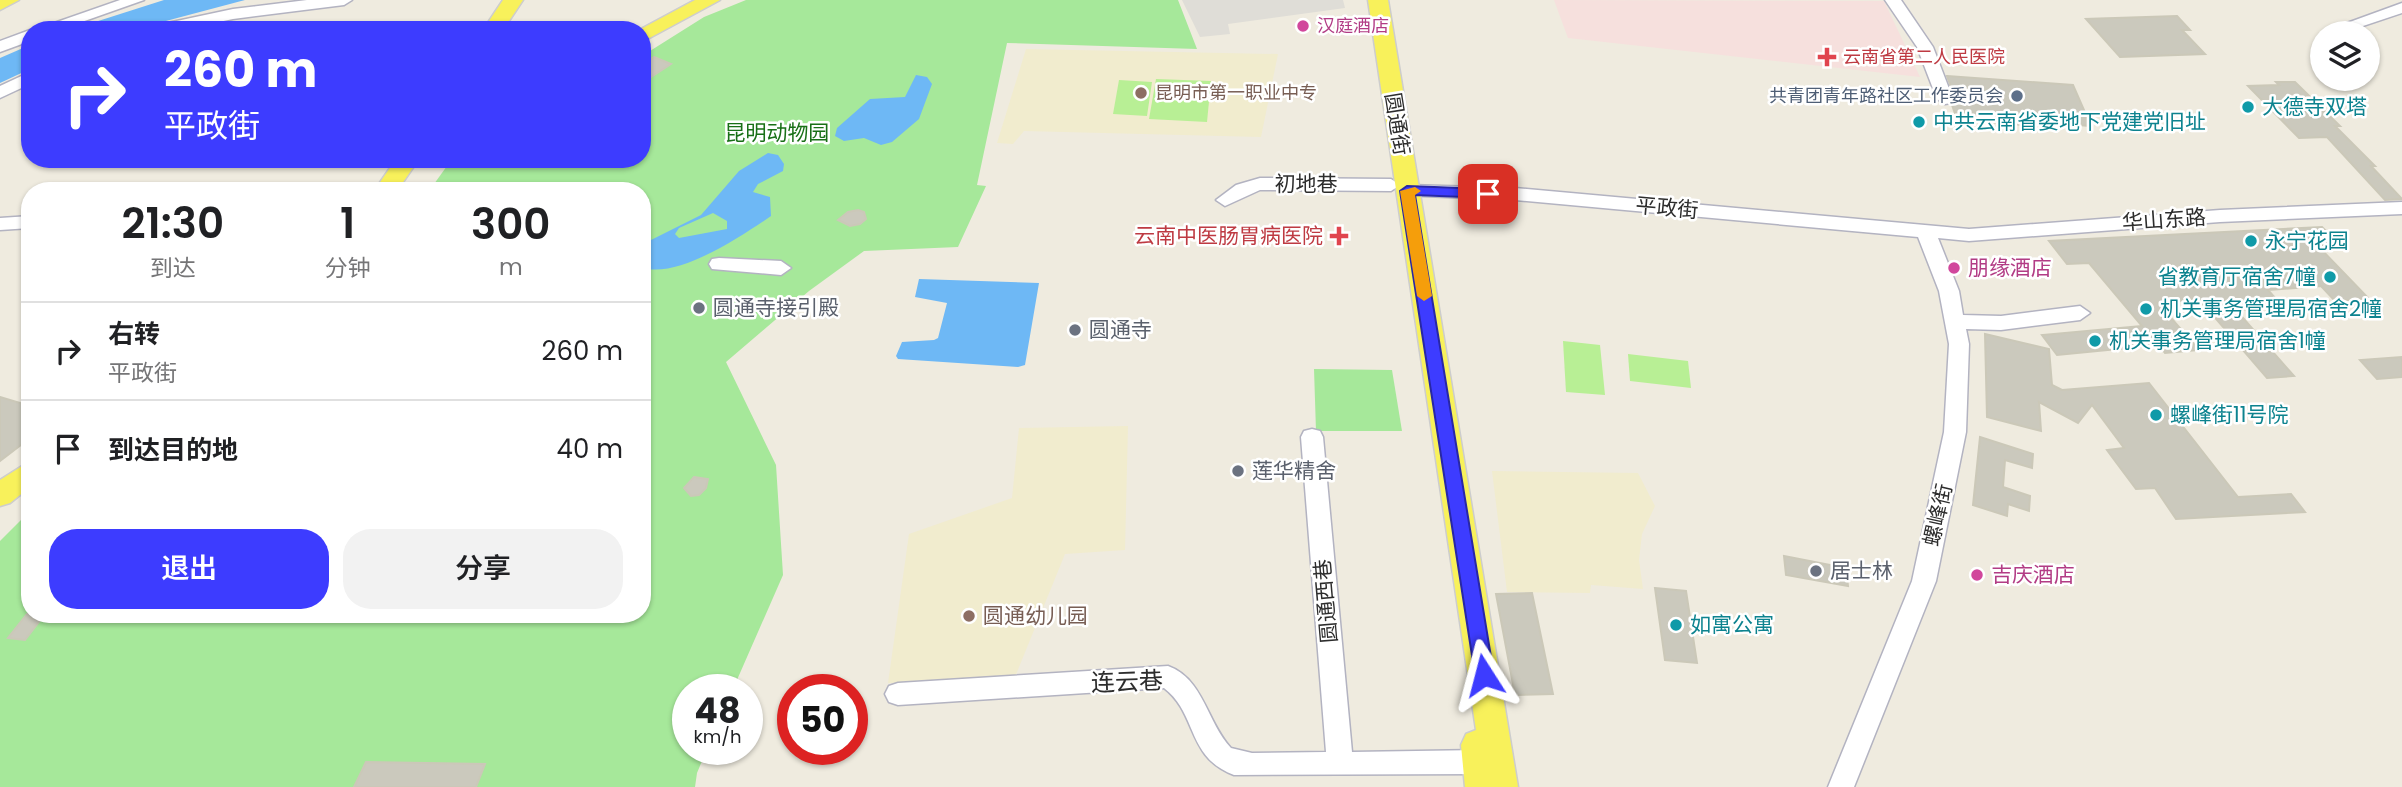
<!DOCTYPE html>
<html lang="zh">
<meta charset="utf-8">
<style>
:root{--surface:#fff;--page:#f2f2f2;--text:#202124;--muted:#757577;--line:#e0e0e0;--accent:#3d3cff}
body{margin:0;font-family:Poppins,"Noto Sans SC",sans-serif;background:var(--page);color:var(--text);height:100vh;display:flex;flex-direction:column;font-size:26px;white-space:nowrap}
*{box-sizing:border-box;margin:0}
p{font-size:23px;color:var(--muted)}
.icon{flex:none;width:38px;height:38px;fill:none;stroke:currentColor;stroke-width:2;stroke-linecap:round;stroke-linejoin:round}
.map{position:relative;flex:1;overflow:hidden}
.side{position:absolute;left:21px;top:182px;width:630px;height:441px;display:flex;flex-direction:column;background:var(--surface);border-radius:28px;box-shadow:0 2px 5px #0004}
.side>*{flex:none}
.guide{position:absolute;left:21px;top:21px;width:630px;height:147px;border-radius:28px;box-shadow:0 2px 5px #0004;background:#3d3cff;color:#fff;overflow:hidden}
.controls{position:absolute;left:2310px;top:21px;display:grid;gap:14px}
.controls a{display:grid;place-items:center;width:70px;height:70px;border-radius:50%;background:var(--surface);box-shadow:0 2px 5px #0004;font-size:35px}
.speed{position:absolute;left:672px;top:674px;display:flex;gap:14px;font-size:35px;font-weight:700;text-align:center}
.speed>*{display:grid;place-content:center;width:91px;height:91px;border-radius:50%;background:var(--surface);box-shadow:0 2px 5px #0004;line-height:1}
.speed small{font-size:18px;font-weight:400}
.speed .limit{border:10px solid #d22;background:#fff;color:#111}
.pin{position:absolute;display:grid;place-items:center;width:60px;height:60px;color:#fff;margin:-30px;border-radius:14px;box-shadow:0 4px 10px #0006}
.me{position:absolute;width:77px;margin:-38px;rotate:351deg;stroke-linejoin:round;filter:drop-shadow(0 0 5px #0008)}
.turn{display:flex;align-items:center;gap:24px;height:147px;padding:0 28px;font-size:32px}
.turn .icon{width:91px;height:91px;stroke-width:2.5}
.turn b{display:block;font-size:49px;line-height:60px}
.eta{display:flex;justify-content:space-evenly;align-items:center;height:119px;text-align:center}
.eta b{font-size:42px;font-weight:600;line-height:49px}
.button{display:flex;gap:14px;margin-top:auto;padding:14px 28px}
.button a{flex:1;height:80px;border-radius:28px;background:var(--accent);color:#fff;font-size:28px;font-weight:600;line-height:80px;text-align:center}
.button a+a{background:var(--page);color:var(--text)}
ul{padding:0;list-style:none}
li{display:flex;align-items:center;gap:21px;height:98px;padding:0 28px;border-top:2px solid var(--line)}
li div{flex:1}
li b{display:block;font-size:26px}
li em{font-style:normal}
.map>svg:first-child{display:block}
</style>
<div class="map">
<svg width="2402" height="787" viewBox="0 0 2402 787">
<rect width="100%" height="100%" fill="#efebdf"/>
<g fill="#f1ecce">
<polygon points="1026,49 1278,54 1261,137 1024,131 1013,144 997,143"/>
<polygon points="1128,426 1125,550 1065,554 1015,677 888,683 909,534 1012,498 1019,428"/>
<polygon points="1492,471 1638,473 1655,506 1642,534 1639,560 1643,589 1591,585 1590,593 1507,592"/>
</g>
<polygon fill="#f6e0dd" points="1554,0 1884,1 1920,77 1568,38"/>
<g fill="#a6e89a">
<polygon points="746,0 1178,0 1197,49 1007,43 977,185 986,186 958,247 864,251 809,291 726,362 776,465 783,575 733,689 688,690 688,749 707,749 697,773 695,787 0,787 0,541 30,511 30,614 642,614 642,191 429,191 452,159 642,159 642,56 704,17"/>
<polygon points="1314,369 1392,370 1402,431 1316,431"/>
</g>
<g fill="#b8ef95">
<polygon points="1156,79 1211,81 1207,122 1149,119"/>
<polygon points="1119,80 1152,82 1147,116 1113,114"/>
<polygon points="1563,341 1600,345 1605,395 1566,392"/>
<polygon points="1628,354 1688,361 1691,388 1630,381"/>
</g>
<polygon fill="#dfddd7" points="1182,0 1343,0 1345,8 1228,24 1230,34 1200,37"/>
<g fill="#6eb8f5" fill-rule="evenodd">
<polygon points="164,0 245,0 132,30 70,30"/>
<polygon points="30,45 30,69 0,83 0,58"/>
<polygon points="916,75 927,77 932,84 919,119 892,142 881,145 864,138 844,141 835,136 837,128 870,99 905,97"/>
<path d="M768,153L778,155L784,164L783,171L758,184L753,192L770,197L771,216C742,236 683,275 648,269L642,262L647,242L701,215L739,171ZM713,213L727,221V229L679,238L675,234L679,228Z"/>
<polygon points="919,279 1039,283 1025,365 1018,367 898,359 896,356 902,342 934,340 938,338 947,303 915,297"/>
</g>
<g fill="#cbc9bd" stroke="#cbc8b8" stroke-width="2">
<polygon points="2177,16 2190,30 2182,30 2205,54 2120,57 2086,19"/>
<polygon points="654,57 671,64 642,83 642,65"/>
<polygon points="1947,76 2073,85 2091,126 2032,121 2034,126 1957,119 1952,105 1955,98"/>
<polygon points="2276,82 2295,82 2340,126 2335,126 2375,166 2371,166 2402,199 2385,200 2327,137 2299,138 2248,86 2279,85"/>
<polygon points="858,210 864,212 866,219 860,224 850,226 838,220 848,212"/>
<polygon points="2322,227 2340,245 2318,246 2369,299 2335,301 2321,286 2268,290 2283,307 2236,310 2294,376 2267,378 2199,299 2158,303 2199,350 2165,353 2159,345 2057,355 2042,335 2142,326 2089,263 2067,264 2049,241"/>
<polygon points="1985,334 2049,349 2052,385 2062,390 2149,383 2238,497 2291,494 2305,512 2176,519 2155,488 2136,489 2118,465 2107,450 2124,448 2092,405 2078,423 2039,402 2041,431 1987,417"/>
<polygon points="2402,357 2402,377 2377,379 2360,360"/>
<polygon points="0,397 30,406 30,438 0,461"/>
<polygon points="1980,437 2033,454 2032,468 2005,460 2003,487 2030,496 2029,511 2008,504 2007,516 1973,505"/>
<polygon points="694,477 708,479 706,488 699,495 691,496 684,488"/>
<polygon points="1784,556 1846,568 1848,586 1786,575"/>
<polygon points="1655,588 1686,591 1697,663 1665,660"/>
<polygon points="1532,593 1553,694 1515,695 1496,594"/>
<polygon points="27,614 45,614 25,640 8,638"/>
<polygon points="366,762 485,764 476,787 354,787"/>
</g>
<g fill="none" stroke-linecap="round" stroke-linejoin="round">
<defs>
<g id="minor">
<polygon points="120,0 144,0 59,30 34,30"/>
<polygon points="307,0 352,0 344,5 233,19 181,30 150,30 158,25 233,9"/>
<polygon points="1885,0 1901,0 1933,47 1953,99 1951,103 1945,104 1937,99 1917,47"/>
<polygon points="2402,3 2402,13 2342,33 2325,31"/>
<polygon points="30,30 30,41 0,52 0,41"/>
<polygon points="30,72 30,84 0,98 0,86"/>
<polygon points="1260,178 1391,179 1400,185 1391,191 1260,190 1225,206 1216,200 1236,185"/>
<polygon points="1407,185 1515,188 1969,229 2220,210 2402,202 2402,214 2220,222 1969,241 1938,238 1959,291 1963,315 2001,316 2080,306 2090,313 2080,320 2001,330 1966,329 1969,344 1966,432 1936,581 1854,787 1828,787 1912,581 1944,432 1949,344 1939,291 1918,237 1515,200 1401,195 1398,191 1401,187"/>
<polygon points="30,216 30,228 0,230 0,218"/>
<polygon points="719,258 781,261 791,268 781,275 712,269 709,264 712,259"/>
<path d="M1312,429L1320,431L1323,437L1352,752L1480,750L1489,753L1493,762L1489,771L1480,774L1234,775C1186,757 1198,714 1164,688L898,705L889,702L885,694L889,686L898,683L1168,666C1204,679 1207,723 1231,748L1252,753L1326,752L1301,437L1304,431Z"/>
</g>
<g id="major">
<polygon points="0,0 19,0 0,10"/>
<polygon points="503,0 523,0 503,30 483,30"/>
<polygon points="695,0 720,0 642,42 642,30 639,30"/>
<polygon points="1368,0 1388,0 1518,787 1465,787 1461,745 1466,734 1476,730"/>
<polygon points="396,159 419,159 397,191 374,191"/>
<polygon points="30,461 30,487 10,503 0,506 0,480"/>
</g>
</defs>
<use href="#minor" stroke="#b3b3c1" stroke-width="3"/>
<use href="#major" stroke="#cdcdcd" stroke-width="3"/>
<use href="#minor" fill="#fff" fill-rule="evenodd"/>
<use href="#major" fill="#f8f15b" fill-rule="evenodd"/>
</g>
<polygon fill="#3d3cff" stroke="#2827a6" stroke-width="2" points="1407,186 1488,189 1495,194 1488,198 1415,195 1494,675 1491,681 1484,683 1477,681 1475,675 1400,191"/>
<polygon fill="#f59e0b" points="1415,187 1421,191 1415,195 1432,296 1424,301 1417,296 1400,191"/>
<g fill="#d1479c" stroke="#fff" stroke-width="2.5">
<circle cx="1303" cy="26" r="7"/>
<circle cx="1954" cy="268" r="7"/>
<circle cx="1977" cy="575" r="7"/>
</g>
<g fill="#e0444e" stroke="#fff" stroke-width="2.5">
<path d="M1823.5 46.5h7v7h7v7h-7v7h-7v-7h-7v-7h7z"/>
<path d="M1335.5 225.5h7v7h7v7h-7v7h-7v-7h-7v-7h7z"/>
</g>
<g fill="#8d6e63" stroke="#fff" stroke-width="2.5">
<circle cx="1141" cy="93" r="7"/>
<circle cx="969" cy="616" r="7"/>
</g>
<circle fill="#5c6f8a" stroke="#fff" stroke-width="2.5" cx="2017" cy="96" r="7"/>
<g fill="#0f9aa8" stroke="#fff" stroke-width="2.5">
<circle cx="2248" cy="107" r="7"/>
<circle cx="1919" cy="122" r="7"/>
<circle cx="2251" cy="241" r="7"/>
<circle cx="2330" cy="277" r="7"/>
<circle cx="2146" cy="309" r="7"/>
<circle cx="2095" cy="341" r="7"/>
<circle cx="2156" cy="415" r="7"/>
<circle cx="1676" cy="625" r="7"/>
</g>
<g fill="#6b7280" stroke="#fff" stroke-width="2.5">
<circle cx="699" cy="308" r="7"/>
<circle cx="1075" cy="330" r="7"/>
<circle cx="1238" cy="471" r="7"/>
<circle cx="1816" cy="571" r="7"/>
</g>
<g text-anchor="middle" stroke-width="5" stroke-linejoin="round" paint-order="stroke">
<g font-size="18" fill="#b23c85" stroke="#fff" text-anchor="start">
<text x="1317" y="32">汉庭酒店</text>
</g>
<g font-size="18" fill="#be3a42" stroke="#fff" text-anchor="start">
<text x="1843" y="63">云南省第二人民医院</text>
</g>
<g font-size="18" fill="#785e54" stroke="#fff" text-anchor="start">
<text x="1155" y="99">昆明市第一职业中专</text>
</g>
<g font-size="18" fill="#4e5e75" stroke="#fff" text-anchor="end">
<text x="2003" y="102">共青团青年路社区工作委员会</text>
</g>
<g font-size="21" fill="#0d838f" stroke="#fff" text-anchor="start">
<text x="2262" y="114">大德寺双塔</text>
<text x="1933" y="129">中共云南省委地下党建党旧址</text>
<text x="2265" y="248">永宁花园</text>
<text x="2316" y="284" text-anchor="end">省教育厅宿舍7幢</text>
<text x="2160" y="316">机关事务管理局宿舍2幢</text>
<text x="2109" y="348">机关事务管理局宿舍1幢</text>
<text x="2170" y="422">螺峰街11号院</text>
<text x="1690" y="632">如寓公寓</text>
</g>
<g font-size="21" fill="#2d2d2d" stroke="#fff">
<text transform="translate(1397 124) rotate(81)" y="7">圆通街</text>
<text x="1306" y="191">初地巷</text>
<text transform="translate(1667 208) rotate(5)" y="7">平政街</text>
<text transform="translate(2164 220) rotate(-4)" y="7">华山东路</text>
<text transform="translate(1938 515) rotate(-77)" y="7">螺峰街</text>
<text transform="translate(1326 601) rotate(-95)" y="7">圆通西巷</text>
</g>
<g font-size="21" fill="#197017" stroke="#fff">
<text x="777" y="140">昆明动物园</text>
</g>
<g font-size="21" fill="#be3a42" stroke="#fff" text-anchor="end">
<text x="1323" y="243">云南中医肠胃病医院</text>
</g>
<g font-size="21" fill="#b23c85" stroke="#fff" text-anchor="start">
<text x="1968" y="275">朋缘酒店</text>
<text x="1991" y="582">吉庆酒店</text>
</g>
<g font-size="21" fill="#5b616d" stroke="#fff" text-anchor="start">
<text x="713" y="315">圆通寺接引殿</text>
<text x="1089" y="337">圆通寺</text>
<text x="1252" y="478">莲华精舍</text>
<text x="1830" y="578">居士林</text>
</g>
<g font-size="21" fill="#785e54" stroke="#fff" text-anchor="start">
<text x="983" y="623">圆通幼儿园</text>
</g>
<g font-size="24" fill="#2d2d2d" stroke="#fff">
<text transform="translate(1127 682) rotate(-2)" y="8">连云巷</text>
</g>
</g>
</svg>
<div class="controls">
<a><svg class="icon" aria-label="layers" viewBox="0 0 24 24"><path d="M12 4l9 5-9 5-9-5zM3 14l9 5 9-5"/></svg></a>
</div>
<div class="speed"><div>48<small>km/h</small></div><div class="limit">50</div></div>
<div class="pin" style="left:1488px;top:194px;background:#d93025"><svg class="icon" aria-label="arrive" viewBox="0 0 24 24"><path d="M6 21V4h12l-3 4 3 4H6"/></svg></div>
<svg class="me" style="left:1484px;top:675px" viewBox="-20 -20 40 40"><path d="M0-17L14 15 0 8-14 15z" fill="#3d3cff" stroke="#fff" stroke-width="4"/></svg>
<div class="guide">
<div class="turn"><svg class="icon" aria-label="right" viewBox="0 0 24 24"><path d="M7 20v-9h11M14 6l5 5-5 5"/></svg><div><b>260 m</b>平政街</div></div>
</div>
<section class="side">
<div class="eta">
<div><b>21:30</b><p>到达</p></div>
<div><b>1</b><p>分钟</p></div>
<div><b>300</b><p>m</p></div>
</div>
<ul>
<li><svg class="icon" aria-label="right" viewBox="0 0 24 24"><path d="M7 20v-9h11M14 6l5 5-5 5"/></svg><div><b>右转</b><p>平政街</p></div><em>260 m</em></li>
<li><svg class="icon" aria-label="arrive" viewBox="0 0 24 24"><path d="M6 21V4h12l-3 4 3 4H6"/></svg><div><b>到达目的地</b></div><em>40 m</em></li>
</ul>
<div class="button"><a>退出</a><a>分享</a></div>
</section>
</div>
